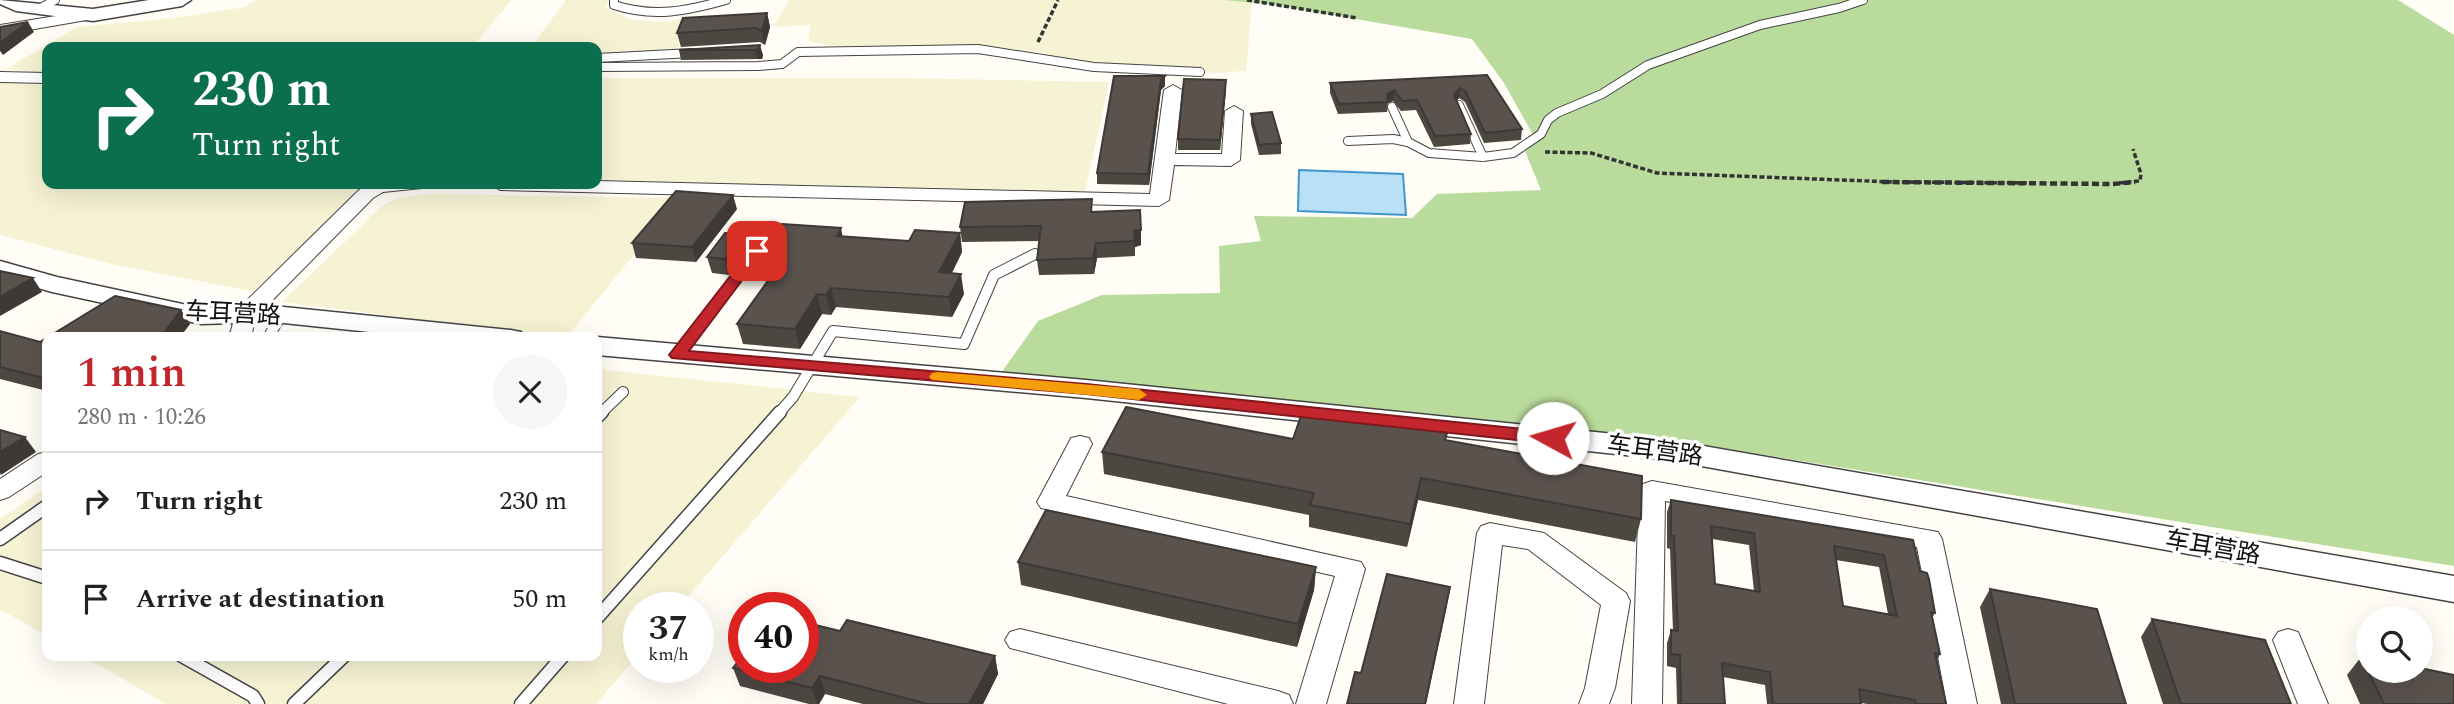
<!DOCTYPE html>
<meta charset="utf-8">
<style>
:root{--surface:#fff;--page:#f6f6f6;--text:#222;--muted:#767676;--line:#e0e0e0;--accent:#c4262e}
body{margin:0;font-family:Spectral,"Noto Sans SC",serif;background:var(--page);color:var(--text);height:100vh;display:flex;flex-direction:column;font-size:26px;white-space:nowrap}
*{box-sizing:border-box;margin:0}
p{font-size:23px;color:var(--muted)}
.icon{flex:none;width:38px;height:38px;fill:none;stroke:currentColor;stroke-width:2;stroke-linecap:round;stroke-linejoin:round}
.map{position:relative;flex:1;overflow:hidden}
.drawer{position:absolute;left:42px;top:332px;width:560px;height:329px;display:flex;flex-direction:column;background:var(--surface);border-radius:14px;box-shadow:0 7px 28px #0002}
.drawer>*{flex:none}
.hud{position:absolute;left:42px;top:42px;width:560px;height:147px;border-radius:14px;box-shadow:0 7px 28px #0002;background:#0b6e4f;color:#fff;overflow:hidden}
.fabs{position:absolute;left:2356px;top:606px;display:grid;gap:14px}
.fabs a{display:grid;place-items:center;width:77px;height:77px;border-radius:50%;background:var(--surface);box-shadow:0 7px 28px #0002;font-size:35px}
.speed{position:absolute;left:623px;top:592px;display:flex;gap:14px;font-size:35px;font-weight:700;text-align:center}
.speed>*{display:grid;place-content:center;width:91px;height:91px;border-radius:50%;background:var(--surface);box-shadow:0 7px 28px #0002;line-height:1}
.speed small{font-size:18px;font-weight:400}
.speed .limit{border:10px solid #d22;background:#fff;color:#111}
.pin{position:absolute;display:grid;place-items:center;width:60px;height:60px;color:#fff;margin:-30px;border-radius:14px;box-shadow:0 4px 10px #0006}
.me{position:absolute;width:77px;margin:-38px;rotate:276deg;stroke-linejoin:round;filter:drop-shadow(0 0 5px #0008)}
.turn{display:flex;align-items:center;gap:24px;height:147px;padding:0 35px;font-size:32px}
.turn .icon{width:91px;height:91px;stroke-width:2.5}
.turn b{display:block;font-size:49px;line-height:60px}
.round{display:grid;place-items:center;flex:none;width:74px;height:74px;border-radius:37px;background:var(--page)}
.headline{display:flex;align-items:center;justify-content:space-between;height:119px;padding:0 35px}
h1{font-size:42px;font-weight:600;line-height:52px;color:var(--accent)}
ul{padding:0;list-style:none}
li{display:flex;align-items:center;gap:21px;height:98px;padding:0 35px;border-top:2px solid var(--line)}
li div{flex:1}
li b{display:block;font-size:26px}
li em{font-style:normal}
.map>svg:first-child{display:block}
</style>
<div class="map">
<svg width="2454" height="704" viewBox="0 0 2454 704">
<rect width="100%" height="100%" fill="#fffdf5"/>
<g fill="#f6f3d4">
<polygon points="256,0 512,0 472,47 47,47 47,74 6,69 77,27 175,18 245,7"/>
<polygon points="566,0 609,0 605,8 632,20 667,22 696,16 675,53 597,57 597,47 531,47"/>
<polygon points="789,0 1223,0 1252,2 1246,71 1179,75 1086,69 1042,52 975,46 831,46 808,41 811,25 773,27"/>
<polygon points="0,70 47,77 47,184 375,184 359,194 261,293 111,264 0,235"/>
<polygon points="597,78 905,78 1109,82 1084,196 597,180"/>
<polygon points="429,194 680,198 566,338 282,302 382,206 397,198"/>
<polygon points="597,369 860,397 679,607 639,607 639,654 596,704 166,704 83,656 597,656"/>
<polygon points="47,487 47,636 0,609 0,519"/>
</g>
<polygon fill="#b9dc9c" points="1223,0 2398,0 2454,35 2454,566 1665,439 1001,373 1038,321 1102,295 1220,293 1219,246 1261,241 1254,216 1412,218 1437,194 1541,190 1525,151 1537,142 1504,83 1472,39 1268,4"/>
<polygon fill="#b9e0f7" stroke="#3f96cf" stroke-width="2" points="1299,170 1403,174 1406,215 1298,211"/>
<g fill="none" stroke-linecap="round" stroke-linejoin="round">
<defs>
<g id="service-far2">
<path d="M614,0V5C654,18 687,11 726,0"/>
<polyline points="39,9 55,0"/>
<polyline points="597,58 692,53"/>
<polyline points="597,67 758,66 782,64 798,52 978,49 1094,67 1200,72"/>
<polyline points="1459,105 1483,157"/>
<polyline points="1392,107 1408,142"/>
<polyline points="1348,141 1393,139 1408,142 1429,153 1483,157 1513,153 1541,134 1548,120 1557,113 1602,94 1648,65 1760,25 1839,8 1863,0"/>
</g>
<g id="service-far1">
<polyline points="268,338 281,315"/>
<polyline points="677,355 752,257"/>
<polyline points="600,414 623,392"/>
<polyline points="778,414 793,397 833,331 964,344 994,275 1035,254"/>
</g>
<g id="service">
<polyline points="597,417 602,412"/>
<polyline points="0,539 47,506"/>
<polyline points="0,563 47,578"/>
<polyline points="597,618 780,412"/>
<polyline points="182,656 253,696 258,704"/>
<polyline points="294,704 344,656"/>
<polyline points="521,704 563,656"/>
</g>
<g id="minor">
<polygon points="93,10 101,15 98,18 0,35 0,25"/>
<polygon points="0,72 47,73 47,83 0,82"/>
<polygon points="1173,85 1182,90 1175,154 1222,154 1225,111 1234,106 1243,111 1240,160 1231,166 1174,165 1169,200 1159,206 500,190 490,184 597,184 597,181 1150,194 1164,90"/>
<polygon points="370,184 425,184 422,188 383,192 373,198 255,318 251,338 225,338 231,331 236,311 359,190"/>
<polygon points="1080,436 1089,438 1092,444 1066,496 1361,562 1365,569 1326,704 1296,704 1335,576 1041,508 1037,502 1068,444 1071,438"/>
<polygon points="47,452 47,472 9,497 0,500 0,479 38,454"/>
<polygon points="1652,481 1938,532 1942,539 1977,704 1947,704 1917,547 1665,501 1662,704 1632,704 1639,490 1643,484"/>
<polygon points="1490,523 1544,533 1626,593 1630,601 1615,688 1609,704 1579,704 1585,688 1601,605 1528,549 1502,545 1484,704 1454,704 1477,533 1481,526"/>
<polygon points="1020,629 1278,691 1289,695 1293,704 1228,704 1010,648 1005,640 1010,632"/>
<polygon points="2288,629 2298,632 2328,704 2298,704 2273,640 2278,632"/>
</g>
<g id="tertiary">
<polygon points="0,0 93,9 149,0 191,0 182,6 93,21 16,11 0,4"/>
<polygon points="0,261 57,277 201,308 274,306 511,330 521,332 525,338 427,338 274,322 201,324 52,292 0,277"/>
<polygon points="597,337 1086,380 1663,439 2454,576 2454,602 1663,459 1086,398 597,355"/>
</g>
</defs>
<use href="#service-far2" stroke="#444" stroke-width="10"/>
<use href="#service-far1" stroke="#444" stroke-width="12"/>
<use href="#service" stroke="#444" stroke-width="15"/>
<use href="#minor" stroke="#444" stroke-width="2"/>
<use href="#tertiary" stroke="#444" stroke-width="3"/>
<g stroke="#333" stroke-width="3.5" stroke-dasharray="5 2.5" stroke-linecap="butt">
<polyline points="1247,0 1357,18"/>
<polyline points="1038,42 1058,0"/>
<polyline points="1545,152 1591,153 1657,173 1894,182 2035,183"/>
<polyline points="2119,183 2140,181 2141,174 2133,149"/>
</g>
<polyline stroke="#333" stroke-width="4.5" stroke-dasharray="7 3.5" stroke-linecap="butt" points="1882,182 2113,184 2135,182"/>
<use href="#service-far2" stroke="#fff" stroke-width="8"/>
<use href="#service-far1" stroke="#fff" stroke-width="10"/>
<use href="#service" stroke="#fff" stroke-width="12"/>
<use href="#minor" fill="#fff" fill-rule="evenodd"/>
<use href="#tertiary" fill="#fff" fill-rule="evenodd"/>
</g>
<g fill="#4d4742" fill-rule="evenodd">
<polygon points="767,13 770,27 765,45 760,42 681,47 677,33"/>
<polygon points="758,46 763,55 762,59 681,60 679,50"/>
<polygon points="1487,75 1522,129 1521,140 1484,143 1465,102 1459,98 1456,101 1471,134 1470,144 1434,147 1416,110 1401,111 1393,101 1388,103 1387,112 1338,114 1330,93 1330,83"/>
<polygon points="1165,76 1165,86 1161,90 1149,185 1097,184 1097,173"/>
<polygon points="1226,90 1220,150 1178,150 1178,139"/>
<polygon points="1251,114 1281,143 1281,154 1259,155 1251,124"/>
<polygon points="737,209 696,262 636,258 632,243"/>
<polygon points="1093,212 1141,245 1135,247 1135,256 1097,258 1094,274 1039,275 1037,260 1040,241 962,242 960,227"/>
<polygon points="960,233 962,252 952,273 964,294 952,317 836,307 831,315 822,314 800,349 743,344 737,324 769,279 747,277 742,259 729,275 712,273 707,257 744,235 747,249 843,236 909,241"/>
<polygon points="115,296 181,310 190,324 179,338 47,338 47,391 0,379 0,331 40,342"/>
<polygon points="1293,439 1446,440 1641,519 1635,542 1418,500 1407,547 1309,527 1309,515 1104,474 1102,452"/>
<path d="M1671,500L1913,540L1920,571L1935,613L1932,618L1940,654L1937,661L1946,704H1867L1861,703V704H1767L1765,685L1723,677L1725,704H1677L1676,668L1667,666V643L1671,630L1673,631L1670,549L1667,548V512ZM1712,539L1749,545L1754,591L1715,584ZM1836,560L1879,567L1888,614L1843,606Z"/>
<polygon points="1018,562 1316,567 1314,590 1297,647 1021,585"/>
<polygon points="1990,589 2126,704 2001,704 1980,607"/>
<polygon points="2152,619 2291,704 2163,704 2141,637"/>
<polygon points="840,631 995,656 998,674 983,704 863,704 825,694 819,704 809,704 740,686 733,668"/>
<polygon points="2361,657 2454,704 2360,704 2347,675"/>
</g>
<g fill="#3f3936">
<polygon points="767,13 770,27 765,45 762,31"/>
<polygon points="28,22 34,32 3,55 0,51 0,43"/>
<polygon points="760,45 763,55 762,59 758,59 755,50"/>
<polygon points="1165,76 1165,86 1161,90 1149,185 1148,174 1161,80"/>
<polygon points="1226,80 1226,90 1220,150 1220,140"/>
<polygon points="1460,88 1459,98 1452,105 1454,95"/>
<polygon points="1394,90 1393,101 1388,103 1387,94"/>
<polygon points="733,195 737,209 696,262 692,247"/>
<polygon points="1141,225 1141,245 1135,247 1135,256 1134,231"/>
<polygon points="841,228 845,248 837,236"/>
<polygon points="960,233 962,252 942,292 939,272"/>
<polygon points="744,235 748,251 729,275 725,259"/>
<polygon points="1096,243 1097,258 1094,274 1093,258"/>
<polygon points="961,274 964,294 952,317 949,297"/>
<polygon points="33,278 42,292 0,316 0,297"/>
<polygon points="831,288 836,307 831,315 826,295"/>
<polygon points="817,294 822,314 800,349 795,329"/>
<polygon points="181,310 190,324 179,338 160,338"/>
<polygon points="25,437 36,452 1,475 0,473 0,452"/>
<polygon points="1421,478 1418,500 1407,547 1410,524"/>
<polygon points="1316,567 1314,590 1297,647 1298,624"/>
<polygon points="1450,587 1446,610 1426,704 1425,704"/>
<polygon points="995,656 998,674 983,704 969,704"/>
<polygon points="820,676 825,694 819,704 817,704 812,688"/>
</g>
<g fill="#5a524d" stroke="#3f3936" stroke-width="2" fill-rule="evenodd">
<polygon points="767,13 762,31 756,28 677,33 683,18"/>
<polygon points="28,22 0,43 0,27"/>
<polygon points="760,45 759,49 755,50 679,50"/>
<polygon points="1487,75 1522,129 1485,133 1466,92 1460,88 1454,95 1471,134 1435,136 1417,100 1402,101 1394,90 1387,94 1388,102 1339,104 1330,83"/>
<polygon points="1114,76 1165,76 1161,80 1148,174 1097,173"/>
<polygon points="1184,79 1226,80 1220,140 1178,139"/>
<polygon points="1272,112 1281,143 1259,145 1251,114"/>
<polygon points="676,191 733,195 692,247 632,243"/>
<polygon points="1092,199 1091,212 1140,210 1141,230 1134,231 1135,241 1096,243 1093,258 1037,260 1041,226 960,227 965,202"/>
<polygon points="782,224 841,228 837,236 909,241 915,230 960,233 939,272 961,274 949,297 831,288 826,295 817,294 795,329 737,324 782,261 741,257 760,230 776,231"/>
<polygon points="725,233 744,235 725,259 707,257"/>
<polygon points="0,271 33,278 0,297"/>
<polygon points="115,296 181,310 160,338 47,338 47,379 0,367 0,331 40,342"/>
<polygon points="1126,407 1293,439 1304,407 1447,433 1445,440 1642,476 1641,519 1421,478 1410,524 1310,505 1314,493 1102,452"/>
<polygon points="0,430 25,437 0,452"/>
<path d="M1671,500L1913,540L1920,571L1927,573L1929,579L1935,613L1931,612L1940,654L1935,653L1946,704H1916L1915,700L1859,689L1861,704H1773L1770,672L1722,663L1725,704H1681L1680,655L1671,654V630L1678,631L1674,536H1671ZM1711,526L1754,533L1760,592L1715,584ZM1834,546L1884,555L1897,616L1843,606Z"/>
<polygon points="1046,510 1316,567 1298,624 1018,562"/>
<polygon points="1387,574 1450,587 1425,704 1347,704 1355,672 1361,673"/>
<polygon points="1990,589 2097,609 2126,704 2015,704"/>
<polygon points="2152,619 2265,640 2291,704 2181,704"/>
<polygon points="847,620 995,656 969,704 928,704 820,676 812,688 733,668 744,654 744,667 803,667 803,622 840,631"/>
<polygon points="2361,657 2368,658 2368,670 2420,670 2420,668 2454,675 2454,704 2384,704"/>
</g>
<polygon fill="#c4262e" stroke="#7f191e" stroke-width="2" points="757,247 764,251 689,351 1086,384 1553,432 1562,438 1553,444 1086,394 672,358 669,355 672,351 752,248"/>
<polygon fill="#f59e0b" points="938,372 1139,389 1147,395 1139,400 932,380 929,377 932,373"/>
<g text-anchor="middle" stroke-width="7" stroke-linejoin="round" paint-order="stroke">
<g font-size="24" fill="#111" stroke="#fff">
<text transform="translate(233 313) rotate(3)" y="8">车耳营路</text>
<text transform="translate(1655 450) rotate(8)" y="8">车耳营路</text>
<text transform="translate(2213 547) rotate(10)" y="8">车耳营路</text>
</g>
</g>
</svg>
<div class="fabs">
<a><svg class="icon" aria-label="search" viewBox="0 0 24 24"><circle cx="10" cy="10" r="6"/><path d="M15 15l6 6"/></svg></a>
</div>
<div class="speed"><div>37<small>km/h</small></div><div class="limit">40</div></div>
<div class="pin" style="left:757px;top:251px;background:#d93025"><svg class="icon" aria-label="arrive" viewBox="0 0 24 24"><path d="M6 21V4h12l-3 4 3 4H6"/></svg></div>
<svg class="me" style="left:1553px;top:438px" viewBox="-20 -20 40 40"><circle r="19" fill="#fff"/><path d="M0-13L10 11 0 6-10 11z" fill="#c4262e"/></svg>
<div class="hud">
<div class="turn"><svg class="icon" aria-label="right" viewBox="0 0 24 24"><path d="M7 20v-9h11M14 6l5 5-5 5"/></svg><div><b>230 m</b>Turn right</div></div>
</div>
<section class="drawer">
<div class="headline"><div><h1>1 min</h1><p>280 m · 10:26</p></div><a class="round"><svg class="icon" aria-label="close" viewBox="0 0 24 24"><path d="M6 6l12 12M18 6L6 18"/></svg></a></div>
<ul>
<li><svg class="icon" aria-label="right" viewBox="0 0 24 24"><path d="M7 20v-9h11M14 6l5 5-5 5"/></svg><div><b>Turn right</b></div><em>230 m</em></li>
<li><svg class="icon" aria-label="arrive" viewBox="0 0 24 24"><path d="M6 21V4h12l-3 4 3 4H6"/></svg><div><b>Arrive at destination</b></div><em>50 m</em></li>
</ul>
</section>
</div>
